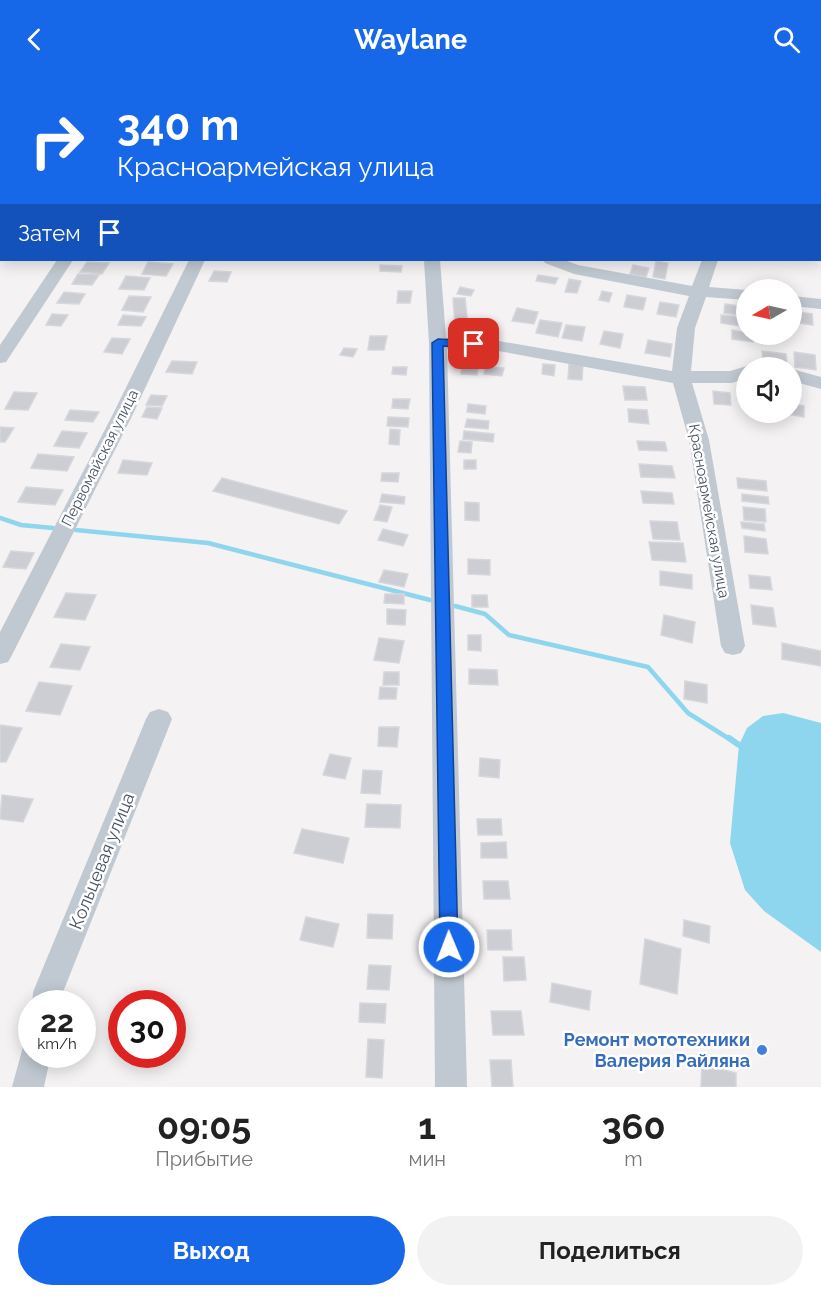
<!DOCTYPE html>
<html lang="ru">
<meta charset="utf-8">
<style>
:root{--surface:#fff;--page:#f2f2f2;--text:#222;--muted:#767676;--accent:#1767e9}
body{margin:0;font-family:Raleway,sans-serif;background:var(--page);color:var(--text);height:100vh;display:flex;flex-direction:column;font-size:22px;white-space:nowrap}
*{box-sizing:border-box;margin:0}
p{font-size:20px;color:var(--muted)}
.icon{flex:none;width:33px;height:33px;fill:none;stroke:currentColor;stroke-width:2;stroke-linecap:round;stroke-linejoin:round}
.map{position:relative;height:1009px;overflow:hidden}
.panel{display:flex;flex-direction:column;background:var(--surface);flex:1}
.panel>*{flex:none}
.guide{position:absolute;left:0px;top:0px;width:822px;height:183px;box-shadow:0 3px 15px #0003;background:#1767e9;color:#fff;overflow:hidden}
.needle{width:39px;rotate:261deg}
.buttons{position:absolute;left:736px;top:201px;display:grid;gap:12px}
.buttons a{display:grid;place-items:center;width:66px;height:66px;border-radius:50%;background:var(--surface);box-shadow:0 3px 15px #0003;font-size:30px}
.speed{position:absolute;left:18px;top:912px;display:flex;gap:12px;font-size:30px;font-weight:700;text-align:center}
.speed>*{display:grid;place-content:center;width:78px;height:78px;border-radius:50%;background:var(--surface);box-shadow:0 3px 15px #0003;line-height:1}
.speed small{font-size:15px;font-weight:400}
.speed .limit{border:9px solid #d22;background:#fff;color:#111}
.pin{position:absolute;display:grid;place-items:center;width:51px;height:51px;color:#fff;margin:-26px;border-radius:12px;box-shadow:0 3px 9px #0006}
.me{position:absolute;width:66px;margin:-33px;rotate:359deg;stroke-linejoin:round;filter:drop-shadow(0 0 4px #0008)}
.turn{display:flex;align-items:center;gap:21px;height:126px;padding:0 18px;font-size:27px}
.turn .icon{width:78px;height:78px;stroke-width:2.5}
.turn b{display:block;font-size:42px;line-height:51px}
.then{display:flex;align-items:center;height:57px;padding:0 18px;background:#0003;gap:12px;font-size:22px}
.eta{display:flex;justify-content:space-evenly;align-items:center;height:102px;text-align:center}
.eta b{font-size:36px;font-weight:700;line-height:42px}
.cta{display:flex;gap:12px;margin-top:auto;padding:12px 18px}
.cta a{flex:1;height:69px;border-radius:36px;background:var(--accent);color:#fff;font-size:24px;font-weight:700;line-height:69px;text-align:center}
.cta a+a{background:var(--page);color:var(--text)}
header{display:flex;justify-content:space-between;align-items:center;height:78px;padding:0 18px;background:var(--accent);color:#fff;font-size:27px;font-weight:700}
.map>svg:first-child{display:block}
</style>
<header><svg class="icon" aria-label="back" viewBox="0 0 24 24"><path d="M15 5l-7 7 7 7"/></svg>Waylane<svg class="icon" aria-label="search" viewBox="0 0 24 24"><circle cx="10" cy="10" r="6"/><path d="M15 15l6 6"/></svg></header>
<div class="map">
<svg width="821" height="1009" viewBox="0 0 821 1009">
<rect width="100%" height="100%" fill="#f4f2f2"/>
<polygon fill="#8ed5ee" points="783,635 821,645 821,874 764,833 745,812 730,765 739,667 747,650 763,638"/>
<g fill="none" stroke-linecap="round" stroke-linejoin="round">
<g stroke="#8ed5ee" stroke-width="4.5">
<polyline points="0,440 21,447 53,450"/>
<polyline points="76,452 208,465 430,522"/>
<polyline points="455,528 485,536 509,557 648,589 688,635 731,662"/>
</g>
<polyline stroke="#8ed5ee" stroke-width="6" points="729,660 739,667"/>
</g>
<g fill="#ccced4" stroke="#d6d7dd" stroke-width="1.5">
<polygon points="656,183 668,185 665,201 653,199"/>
<polygon points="87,184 109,185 102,196 80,194"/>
<polygon points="148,184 173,186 166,198 142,196"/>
<polygon points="380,187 402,188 401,194 380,193"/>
<polygon points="633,187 649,190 646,199 630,196"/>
<polygon points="214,193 231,194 227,204 209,203"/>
<polygon points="78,196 99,197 92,207 72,206"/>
<polygon points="538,197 558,200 555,206 536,203"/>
<polygon points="126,198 150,200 144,212 119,211"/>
<polygon points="569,201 581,203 577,215 565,214"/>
<polygon points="460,209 474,212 471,218 457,216"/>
<polygon points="398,213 412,213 410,225 397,225"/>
<polygon points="602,213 612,215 609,224 599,222"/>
<polygon points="64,214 85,216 79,226 57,225"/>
<polygon points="627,217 646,220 643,232 624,229"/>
<polygon points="129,218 151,219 143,234 122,232"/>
<polygon points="453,220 465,220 468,248 455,248"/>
<polygon points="660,224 679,227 676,239 657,236"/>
<polygon points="725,226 747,229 747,238 724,235"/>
<polygon points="517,230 538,234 534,246 512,243"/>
<polygon points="792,233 812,236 813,247 793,244"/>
<polygon points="52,236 68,237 61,248 46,247"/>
<polygon points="123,237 146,239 141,248 118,247"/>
<polygon points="721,237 741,239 741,248 721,245"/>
<polygon points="540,242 562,245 558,259 536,255"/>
<polygon points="566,247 585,249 582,263 562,260"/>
<polygon points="732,252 753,256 753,264 732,261"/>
<polygon points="604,253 623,256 620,270 600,266"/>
<polygon points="370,258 387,258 384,272 368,272"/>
<polygon points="112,260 130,261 122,276 104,274"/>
<polygon points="648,262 672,266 670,279 645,275"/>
<polygon points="344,270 357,271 353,279 340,277"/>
<polygon points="762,273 786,276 787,287 763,284"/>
<polygon points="794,274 815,277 816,292 795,289"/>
<polygon points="172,283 197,284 192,296 166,294"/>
<polygon points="462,285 478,286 477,297 461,296"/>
<polygon points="543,286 555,287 554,298 542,296"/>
<polygon points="569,286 583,287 582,302 568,301"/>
<polygon points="393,289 407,289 406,297 392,296"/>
<polygon points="485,289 504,290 502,298 484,296"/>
<polygon points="623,308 645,309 647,322 625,322"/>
<polygon points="713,313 730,315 731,327 714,326"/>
<polygon points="14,314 37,315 28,332 5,331"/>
<polygon points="151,317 167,318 162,328 146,327"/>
<polygon points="393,321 410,321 408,331 392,330"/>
<polygon points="468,326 486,328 485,336 467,334"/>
<polygon points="792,326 804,328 804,339 788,336 792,334"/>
<polygon points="147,329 162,330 157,341 142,339"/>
<polygon points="628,331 647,332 649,346 629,344"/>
<polygon points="70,332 99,334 93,344 65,342"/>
<polygon points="388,339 409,340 408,349 387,348"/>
<polygon points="467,341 489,343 488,351 465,349"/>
<polygon points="0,349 14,350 5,364 0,364"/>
<polygon points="390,351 400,352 399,367 389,366"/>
<polygon points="62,353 87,355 79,370 54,368"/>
<polygon points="464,353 494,356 493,364 463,361"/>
<polygon points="460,363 472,364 471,375 458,374"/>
<polygon points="637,363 665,364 667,373 639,372"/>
<polygon points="38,376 74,379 67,393 31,390"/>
<polygon points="123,382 152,385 147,397 118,395"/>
<rect x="464" y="382" width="12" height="9"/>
<polygon points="639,386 672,388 675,400 641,399"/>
<polygon points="382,395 399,395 398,404 381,403"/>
<polygon points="222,400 347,433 339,446 213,413"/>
<polygon points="737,400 766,403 767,413 738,410"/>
<polygon points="26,409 63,412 55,427 18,424"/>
<polygon points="641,413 672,415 674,426 643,425"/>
<polygon points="382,416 405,419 404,426 380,424"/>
<polygon points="742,416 768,419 769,426 742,423"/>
<polygon points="465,424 479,425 479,443 465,442"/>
<polygon points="380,427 392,429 387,444 374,442"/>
<polygon points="743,429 765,431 766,444 744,442"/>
<polygon points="650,443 677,444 680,462 653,461"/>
<polygon points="741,444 764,446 765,453 742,450"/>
<polygon points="383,451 408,457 403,468 378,462"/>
<polygon points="744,458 766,461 768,476 745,474"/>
<polygon points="649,464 683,465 686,484 652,482"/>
<polygon points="11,473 34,475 26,491 3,489"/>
<polygon points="468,481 490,482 490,497 468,496"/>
<polygon points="384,492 408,496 404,509 379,504"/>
<polygon points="660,493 692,497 692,511 660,507"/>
<polygon points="749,497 770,499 772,512 750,510"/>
<polygon points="66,515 96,517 85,542 54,539"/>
<polygon points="385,516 404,516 404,526 384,525"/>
<polygon points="472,517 487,517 488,529 472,529"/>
<polygon points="751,527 773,530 776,549 753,546"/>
<polygon points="387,531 406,532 405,547 387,546"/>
<polygon points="664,537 695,544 692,565 661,557"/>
<polygon points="468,557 481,557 481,573 468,572"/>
<polygon points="379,560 404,563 399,585 374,582"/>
<polygon points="782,565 821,573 821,588 782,581"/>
<polygon points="61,566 90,569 80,592 50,589"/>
<polygon points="469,591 497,592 498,607 469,606"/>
<polygon points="384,594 399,594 399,607 383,607"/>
<polygon points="685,603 707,607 707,625 684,621"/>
<polygon points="39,604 72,608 60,637 26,633"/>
<polygon points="380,609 397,610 396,621 379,621"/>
<polygon points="0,647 22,650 6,684 0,684"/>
<polygon points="379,649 399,649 397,669 378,668"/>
<polygon points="330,676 351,680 345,701 323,697"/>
<polygon points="480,680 500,682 499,700 479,698"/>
<polygon points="363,692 382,693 380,716 361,715"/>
<polygon points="2,717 33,721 23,744 0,741"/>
<polygon points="367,726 401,727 400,750 365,749"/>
<polygon points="477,741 501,741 502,757 478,757"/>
<polygon points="302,751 349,760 343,785 294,775"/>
<polygon points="506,764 507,780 481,780 481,765"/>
<polygon points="483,803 508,803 510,821 484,821"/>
<polygon points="368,836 393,837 392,861 367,860"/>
<polygon points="306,839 339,846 333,869 300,862"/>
<polygon points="684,842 710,848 709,865 683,858"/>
<polygon points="487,852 511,852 512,872 488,872"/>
<polygon points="645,861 681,871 677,916 640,906"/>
<polygon points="503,879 524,879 526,902 504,903"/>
<polygon points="369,887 391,888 389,912 367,911"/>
<polygon points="552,905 591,913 589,932 550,924"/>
<polygon points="360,925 386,926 385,945 359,944"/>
<polygon points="491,933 521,933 524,957 493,957"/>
<polygon points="368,961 384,962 382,1000 366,999"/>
<polygon points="490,982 511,982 513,1009 492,1009"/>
<polygon points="702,986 736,995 736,1009 701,1009"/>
</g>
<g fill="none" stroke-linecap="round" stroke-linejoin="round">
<g fill="#c0c8d1" fill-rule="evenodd">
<polygon points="66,0 80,0 65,2"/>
<polygon points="134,0 147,0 133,2"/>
<polygon points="220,0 232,0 219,2"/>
<polygon points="335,0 347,0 334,2"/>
<polygon points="391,0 410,0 411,2 392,2"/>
<polygon points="0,42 2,42 0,51"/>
<rect x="820" y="81" width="1" height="8"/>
<polygon points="0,94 2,94 0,103"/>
<polygon points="57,182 73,182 6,284 0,285 0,267"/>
<polygon points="189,182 205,182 133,336 12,577 8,584 0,586 0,554 113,336"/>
<polygon points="424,182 440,182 446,260 493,262 672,293 677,250 689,218 574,196 545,185 543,182 564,182 578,187 692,208 702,182 718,182 709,209 747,212 747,222 706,219 695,250 691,293 730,293 747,288 751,290 747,290 747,300 732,305 692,305 709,362 745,568 741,575 733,577 725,575 721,568 689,362 673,305 493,272 447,271 467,1009 435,1009 429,265"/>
<polygon points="792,218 821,221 821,231 792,228"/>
<polygon points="792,291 821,299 821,311 792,303"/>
<polygon points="159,631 168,634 172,641 63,914 61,926 32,926 32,928 33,914 146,641 150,634"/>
<polygon points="32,962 32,976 51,976 44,1009 12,1009 24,965"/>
</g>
</g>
<polygon fill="#1767e9" stroke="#0f4397" stroke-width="1.5" points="438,261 474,263 480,266 474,270 443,268 458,869 455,876 449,878 442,876 440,869 432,265"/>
<circle fill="#3f7fe0" stroke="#fff" stroke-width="2" cx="762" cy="972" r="6"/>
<g text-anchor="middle" stroke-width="5" stroke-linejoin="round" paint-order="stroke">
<g font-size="15" fill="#495460" stroke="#fff">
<text transform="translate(100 380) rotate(-63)" y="5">Первомайская улица</text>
<text transform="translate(709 433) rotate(80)" y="5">Красноармейская улица</text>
</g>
<g font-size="18" fill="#495460" stroke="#fff">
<text transform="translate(102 783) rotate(-68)" y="6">Кольцевая улица</text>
</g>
<g font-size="18" font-weight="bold" fill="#366cbe" stroke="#fff" text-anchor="end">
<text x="750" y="968">Ремонт мототехники<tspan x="750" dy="21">Валерия Райляна</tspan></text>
</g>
</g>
</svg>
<div class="buttons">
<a><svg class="needle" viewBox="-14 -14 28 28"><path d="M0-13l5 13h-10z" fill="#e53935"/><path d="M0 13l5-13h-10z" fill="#767676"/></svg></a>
<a><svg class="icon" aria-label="sound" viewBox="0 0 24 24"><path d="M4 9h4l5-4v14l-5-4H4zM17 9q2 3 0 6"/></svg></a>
</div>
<div class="speed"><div>22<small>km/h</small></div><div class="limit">30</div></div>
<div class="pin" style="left:474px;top:266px;background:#d93025"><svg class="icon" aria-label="arrive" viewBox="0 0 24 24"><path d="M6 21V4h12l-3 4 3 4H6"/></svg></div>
<svg class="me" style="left:449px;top:869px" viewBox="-20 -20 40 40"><circle r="17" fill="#1767e9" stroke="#fff" stroke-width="3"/><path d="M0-11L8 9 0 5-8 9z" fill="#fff"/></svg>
<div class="guide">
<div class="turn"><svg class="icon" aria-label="right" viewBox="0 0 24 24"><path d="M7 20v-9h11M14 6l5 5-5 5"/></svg><div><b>340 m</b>Красноармейская улица</div></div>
<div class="then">Затем<svg class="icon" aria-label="arrive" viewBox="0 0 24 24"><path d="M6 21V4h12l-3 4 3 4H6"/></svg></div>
</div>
</div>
<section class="panel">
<div class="eta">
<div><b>09:05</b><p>Прибытие</p></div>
<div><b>1</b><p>мин</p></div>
<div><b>360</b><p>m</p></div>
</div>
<div class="cta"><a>Выход</a><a>Поделиться</a></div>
</section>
